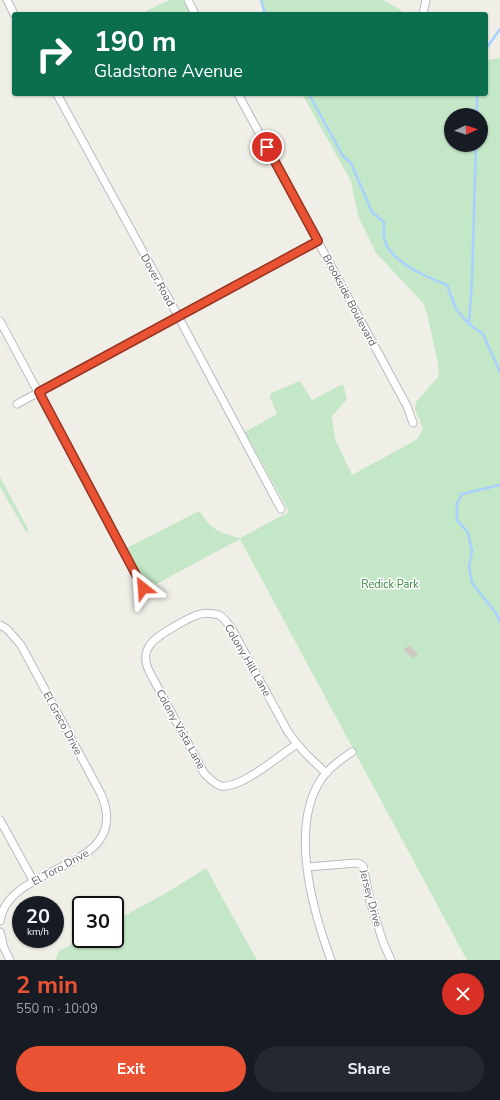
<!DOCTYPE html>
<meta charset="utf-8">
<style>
:root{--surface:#171b24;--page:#242831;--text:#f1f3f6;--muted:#9ea1a6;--accent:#e95233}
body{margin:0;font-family:"Nunito Sans",sans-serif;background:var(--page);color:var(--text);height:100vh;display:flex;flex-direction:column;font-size:15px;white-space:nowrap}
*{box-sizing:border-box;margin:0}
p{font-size:13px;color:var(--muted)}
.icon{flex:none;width:22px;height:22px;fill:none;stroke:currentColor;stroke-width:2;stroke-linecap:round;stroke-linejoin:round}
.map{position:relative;height:960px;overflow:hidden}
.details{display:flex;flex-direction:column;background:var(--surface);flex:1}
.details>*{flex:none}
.banner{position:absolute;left:12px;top:12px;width:476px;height:84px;border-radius:4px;box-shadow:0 1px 3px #0004;background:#0b6e4f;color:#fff;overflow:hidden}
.needle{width:26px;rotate:86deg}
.buttons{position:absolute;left:444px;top:108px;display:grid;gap:8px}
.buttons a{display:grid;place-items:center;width:44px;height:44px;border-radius:50%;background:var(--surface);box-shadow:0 1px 3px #0004;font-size:20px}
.speed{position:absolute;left:12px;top:896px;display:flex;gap:8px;font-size:20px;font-weight:700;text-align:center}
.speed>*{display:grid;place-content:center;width:52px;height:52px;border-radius:50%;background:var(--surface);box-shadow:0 1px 3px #0004;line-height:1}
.speed small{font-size:10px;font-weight:400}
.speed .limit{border:2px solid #111;border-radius:6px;background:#fff;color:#111}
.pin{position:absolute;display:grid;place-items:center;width:34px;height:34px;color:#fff;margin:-17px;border:2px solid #fff;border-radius:50%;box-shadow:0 1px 4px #0007}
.me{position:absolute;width:44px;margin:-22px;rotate:332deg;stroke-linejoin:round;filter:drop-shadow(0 0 3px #0008)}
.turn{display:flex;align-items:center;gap:14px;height:84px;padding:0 16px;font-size:18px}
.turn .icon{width:52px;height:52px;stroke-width:2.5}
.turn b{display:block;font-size:28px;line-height:34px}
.round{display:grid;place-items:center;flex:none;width:42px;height:42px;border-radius:21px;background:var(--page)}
.summary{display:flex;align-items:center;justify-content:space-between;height:68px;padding:0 16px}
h1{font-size:24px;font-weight:700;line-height:30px;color:var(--accent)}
.primary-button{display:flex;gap:8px;margin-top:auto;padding:8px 16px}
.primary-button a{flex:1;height:46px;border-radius:24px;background:var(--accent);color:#fff;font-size:16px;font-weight:700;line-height:46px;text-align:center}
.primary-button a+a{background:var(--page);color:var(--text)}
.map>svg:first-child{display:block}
</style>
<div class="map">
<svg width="500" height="960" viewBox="0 0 500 960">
<rect width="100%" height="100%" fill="#f0efe7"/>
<g fill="#c3e7c7" fill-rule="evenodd">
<polygon points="169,0 183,0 191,14 148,14 146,11"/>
<polygon points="261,0 383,0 401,10 402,14 263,14"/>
<path d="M500,58V960H467L240,539L147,589L125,549L199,511C213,530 217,532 240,538L289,512L245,432L277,414L270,398L271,393L300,381L312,400L343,384L347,399L332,416L335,439L352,475L416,440L421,433L423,428L415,409L416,402L439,376L438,364L427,314L423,303L376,253L358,216L351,181L302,94H486V60ZM451,115H481V145H451Z"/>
<polygon points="0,477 28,529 27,533 0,487"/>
<polygon points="206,868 257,960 55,960 59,951 82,939 115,939 115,921 173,889"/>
</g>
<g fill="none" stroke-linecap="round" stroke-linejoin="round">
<g stroke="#a8d1ff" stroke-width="2.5">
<polyline points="261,0 265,14"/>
<polyline points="486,49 500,29"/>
<path d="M309,94L343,156L351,163L372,212L384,222C384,228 383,235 385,241C392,263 427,277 447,285L456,309L469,324L483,334L500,372"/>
<polyline points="477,115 477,94"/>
<polyline points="469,324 472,280 476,145"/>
<polyline points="500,485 462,494 457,504 457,520 468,533 472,551 469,566 472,583 496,613 500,622"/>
</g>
</g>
<polygon fill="#ccc9c4" stroke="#d5d1c5" points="409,645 418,654 413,658 404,650"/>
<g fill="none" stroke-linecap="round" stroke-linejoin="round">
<defs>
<g id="minor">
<polyline points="7,0 14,14"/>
<polyline points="188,0 195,14"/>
<polyline points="423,14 426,0"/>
<polyline points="57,94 178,316 281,509"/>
<polyline points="238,94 407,406 413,423"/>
<polyline points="0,321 143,588"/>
<polyline points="17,404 318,241"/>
<path d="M0,625L7,629L21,645L101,794C135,872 8,862 0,921"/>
<path d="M297,744C280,755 241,789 221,786C214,784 209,778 204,773L149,671C145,663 144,653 150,645C155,636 187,619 197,615C203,613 212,613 219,615C225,618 229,625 233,631L288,732C299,748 312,760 326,773"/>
<polyline points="0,820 34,882"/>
<polyline points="308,867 356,863 360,864 363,866 370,901 383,942 391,960"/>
<polyline points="0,932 4,948 10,960"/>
<path d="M331,960C312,909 289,826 322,778C330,767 341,759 352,752"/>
</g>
</defs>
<use href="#minor" stroke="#b9bbc0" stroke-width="9"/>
<use href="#minor" stroke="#fff" stroke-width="7"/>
</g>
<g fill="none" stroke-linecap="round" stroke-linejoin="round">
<defs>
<polyline id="route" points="143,588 39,392 318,241 267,147"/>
</defs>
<use href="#route" stroke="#973521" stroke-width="10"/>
<use href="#route" stroke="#e95233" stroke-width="7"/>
</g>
<g text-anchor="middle" stroke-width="3" stroke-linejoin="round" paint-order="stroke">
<g font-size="11" fill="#5e6167" stroke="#fff">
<text transform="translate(158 280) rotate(61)" y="4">Dover Road</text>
<text transform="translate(350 300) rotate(62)" y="4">Brookside Boulevard</text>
<text transform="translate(248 660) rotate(60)" y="4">Colony Hill Lane</text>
<text transform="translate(63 723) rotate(62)" y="4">El Greco Drive</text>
<text transform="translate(181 729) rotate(61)" y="4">Colony Vista Lane</text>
<text transform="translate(60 867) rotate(-29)" y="4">El Toro Drive</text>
<text transform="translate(371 898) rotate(75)" y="4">Jersey Drive</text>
</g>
<g font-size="11" fill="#368640" stroke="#fff">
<text x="390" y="588">Redick Park</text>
</g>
</g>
</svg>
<div class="buttons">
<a><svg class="needle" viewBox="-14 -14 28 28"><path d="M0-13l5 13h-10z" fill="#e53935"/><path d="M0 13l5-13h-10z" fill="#9ea1a6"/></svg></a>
</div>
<div class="speed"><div>20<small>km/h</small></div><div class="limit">30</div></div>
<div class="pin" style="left:267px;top:147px;background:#d93025"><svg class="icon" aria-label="arrive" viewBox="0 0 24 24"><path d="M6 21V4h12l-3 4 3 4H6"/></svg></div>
<svg class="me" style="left:143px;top:588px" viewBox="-20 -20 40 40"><path d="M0-17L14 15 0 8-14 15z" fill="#e95233" stroke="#fff" stroke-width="4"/></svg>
<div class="banner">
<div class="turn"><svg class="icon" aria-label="right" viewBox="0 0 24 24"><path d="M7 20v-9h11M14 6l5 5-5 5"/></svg><div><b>190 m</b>Gladstone Avenue</div></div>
</div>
</div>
<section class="details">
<div class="summary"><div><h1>2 min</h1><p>550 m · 10:09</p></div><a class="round" style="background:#d93025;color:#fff"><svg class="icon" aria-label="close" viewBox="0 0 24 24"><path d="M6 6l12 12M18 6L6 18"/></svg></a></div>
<div class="primary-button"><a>Exit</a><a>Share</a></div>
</section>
